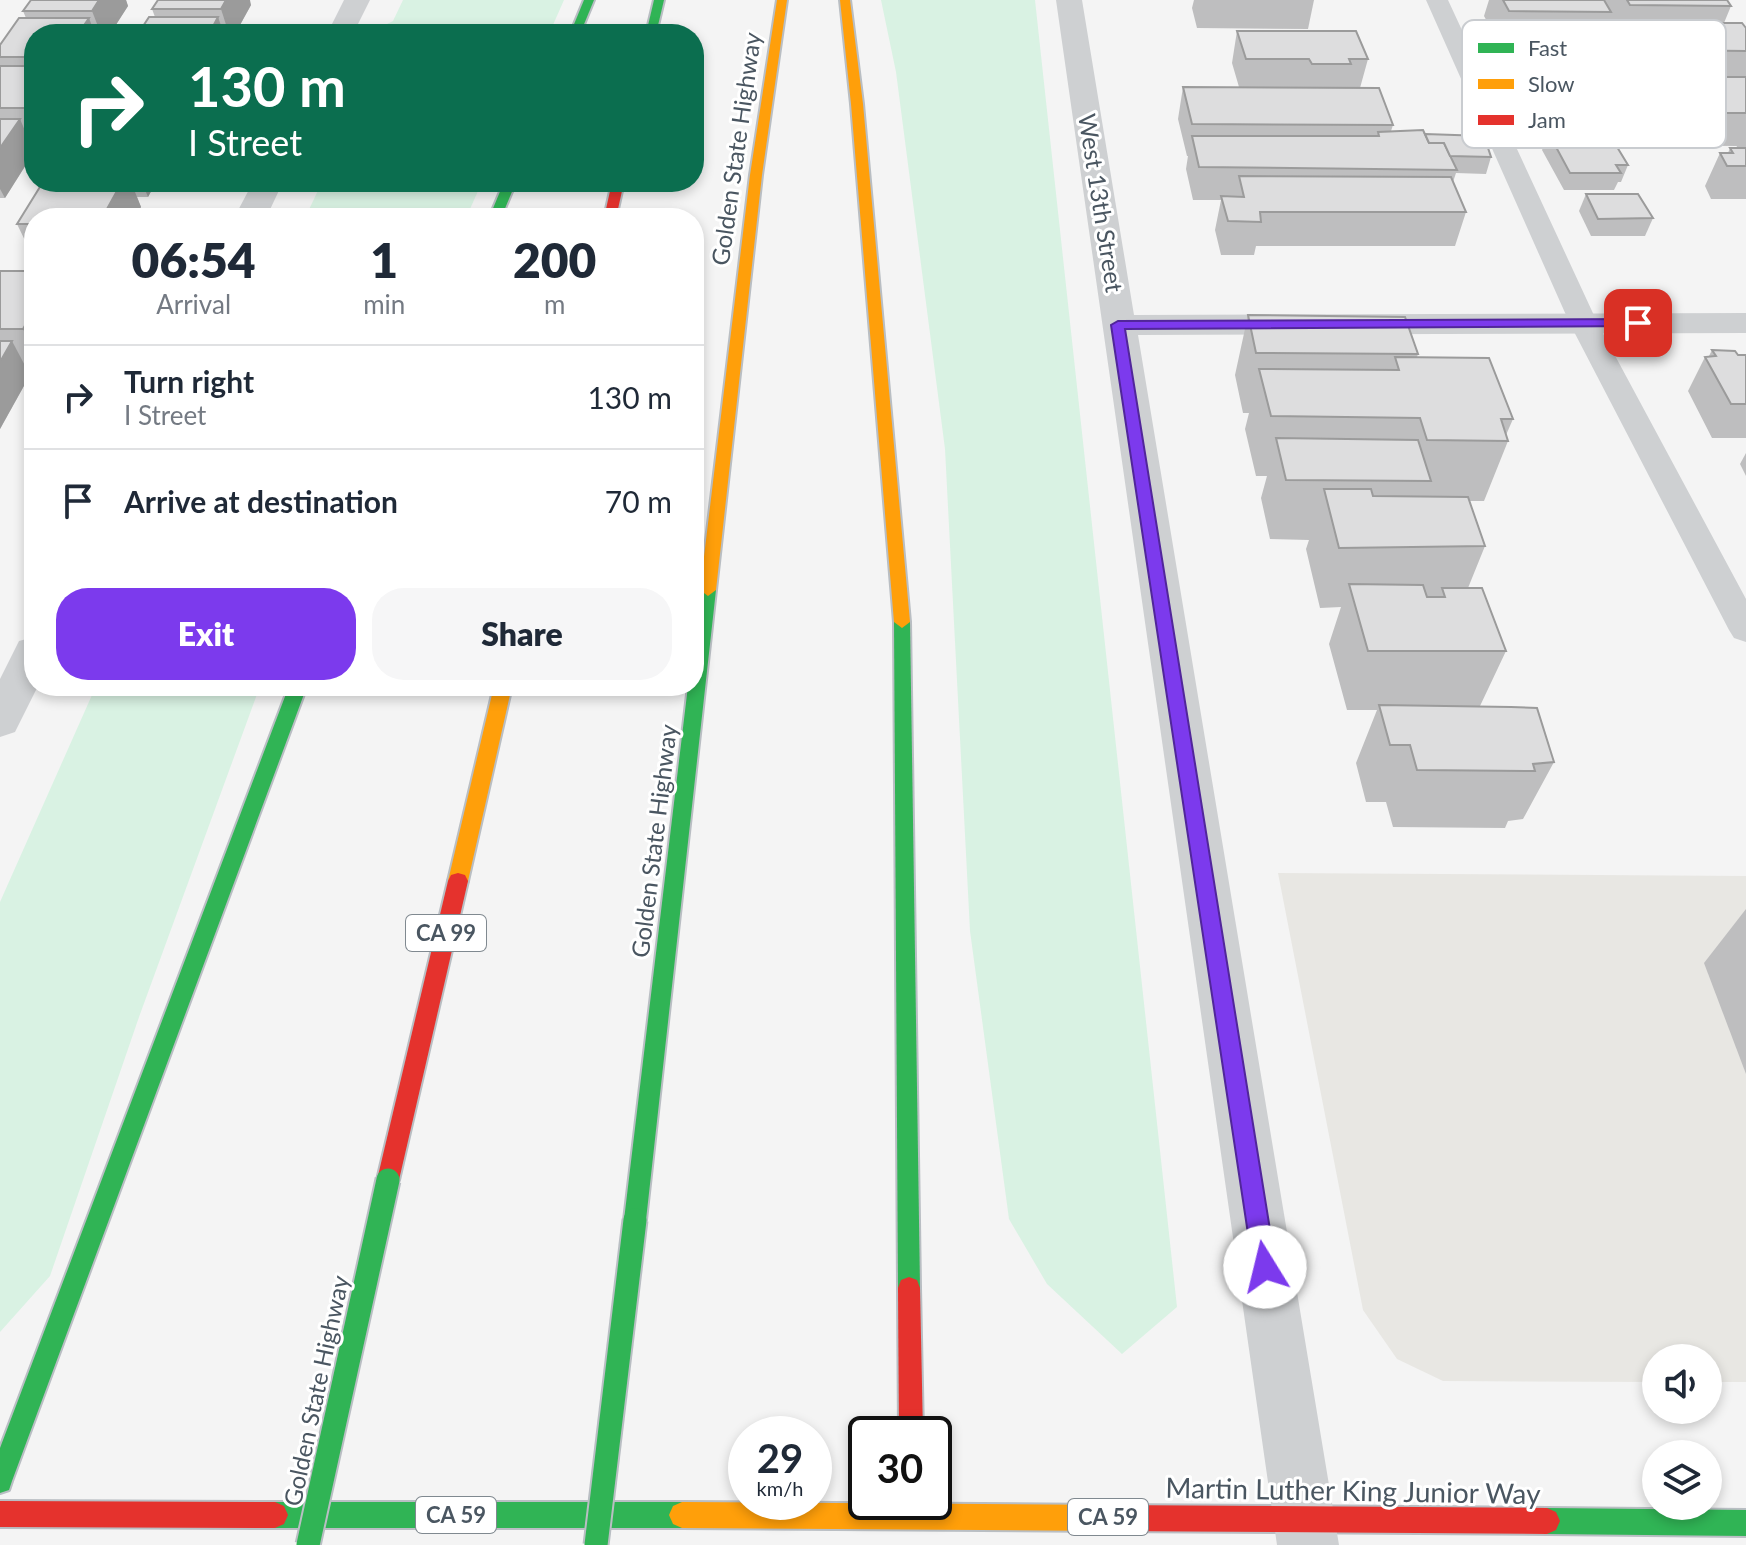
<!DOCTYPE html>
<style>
:root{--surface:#fff;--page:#f6f6f7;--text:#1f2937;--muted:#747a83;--line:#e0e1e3;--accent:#7c3aed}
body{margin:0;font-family:Lato,sans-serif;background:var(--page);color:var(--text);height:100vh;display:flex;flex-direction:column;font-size:30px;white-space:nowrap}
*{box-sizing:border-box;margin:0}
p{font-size:26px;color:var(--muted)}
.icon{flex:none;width:44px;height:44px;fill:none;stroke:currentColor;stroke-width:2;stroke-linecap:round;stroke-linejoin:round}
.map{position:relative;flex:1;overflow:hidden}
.sheet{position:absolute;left:24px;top:208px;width:680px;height:488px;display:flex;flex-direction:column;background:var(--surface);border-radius:32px;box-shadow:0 4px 12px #0003}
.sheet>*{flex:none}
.hud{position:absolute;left:24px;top:24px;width:680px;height:168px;border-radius:32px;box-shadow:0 4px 12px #0003;background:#0b6e4f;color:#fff;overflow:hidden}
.buttons{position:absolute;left:1642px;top:1344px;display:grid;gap:16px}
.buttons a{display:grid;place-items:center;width:80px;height:80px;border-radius:50%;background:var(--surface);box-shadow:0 4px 12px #0003;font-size:40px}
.speed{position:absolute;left:728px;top:1416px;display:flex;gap:16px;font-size:40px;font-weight:700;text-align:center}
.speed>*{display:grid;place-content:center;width:104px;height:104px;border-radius:50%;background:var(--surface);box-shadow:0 4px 12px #0003;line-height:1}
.speed small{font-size:20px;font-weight:400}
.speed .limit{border:4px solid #111;border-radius:12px;background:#fff;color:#111}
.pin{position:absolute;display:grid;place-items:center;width:68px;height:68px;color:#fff;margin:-34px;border-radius:16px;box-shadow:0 4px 12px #0006}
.me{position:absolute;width:88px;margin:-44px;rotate:351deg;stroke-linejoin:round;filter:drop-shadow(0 0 6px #0008)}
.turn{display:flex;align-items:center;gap:28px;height:168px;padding:0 32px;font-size:36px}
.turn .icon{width:104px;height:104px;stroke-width:2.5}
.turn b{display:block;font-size:56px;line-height:68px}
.eta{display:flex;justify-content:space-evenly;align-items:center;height:136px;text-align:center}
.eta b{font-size:48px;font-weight:800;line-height:56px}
.cta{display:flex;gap:16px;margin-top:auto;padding:16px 32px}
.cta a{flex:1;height:92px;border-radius:32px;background:var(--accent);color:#fff;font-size:32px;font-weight:800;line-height:92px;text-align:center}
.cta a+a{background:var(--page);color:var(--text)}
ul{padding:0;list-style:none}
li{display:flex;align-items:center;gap:24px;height:104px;padding:0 32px;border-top:2px solid var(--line)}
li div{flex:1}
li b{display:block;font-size:30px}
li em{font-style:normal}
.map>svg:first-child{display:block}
</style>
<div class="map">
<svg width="1746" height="1545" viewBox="0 0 1746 1545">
<rect width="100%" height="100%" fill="#f4f4f4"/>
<polygon fill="#e8e7e3" points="1278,873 1746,876 1746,1382 1708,1382 1708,1358 1656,1358 1656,1382 1443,1381 1397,1359 1363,1310"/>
<g fill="#d9f2e3">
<polygon points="403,0 564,0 549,34 388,34 387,24 393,21"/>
<polygon points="881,0 1035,0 1177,1307 1122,1354 1047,1284 1009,1219 970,931 945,449 896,72"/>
<polygon points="322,182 482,182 466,218 305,218"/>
<polygon points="96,686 260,686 139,1017 50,1276 0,1332 0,902"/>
</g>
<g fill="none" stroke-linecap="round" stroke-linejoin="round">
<defs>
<g id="fast">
<polygon points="584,0 594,0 580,34 570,34"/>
<polygon points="654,0 664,0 656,34 646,34"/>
<polygon points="504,182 516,182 501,218 489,218"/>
<polygon points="708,584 716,590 646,1220 643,1228 635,1231 627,1228 624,1220 688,686 694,686 694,639 700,590"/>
<polygon points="902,616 910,622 920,1288 917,1296 909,1299 901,1296 898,1288 894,622"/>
<polygon points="289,686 307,686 12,1481 9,1490 0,1493 0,1448"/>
<polygon points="275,1502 682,1502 691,1506 695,1515 691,1524 682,1528 275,1528 266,1524 262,1515 266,1506"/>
<polygon points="1547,1508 1746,1510 1746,1536 1547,1534 1538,1530 1534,1521 1538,1512"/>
</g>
<g id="slow">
<polygon points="777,0 787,0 762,175 716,590 708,596 700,590 750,175"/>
<polygon points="840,0 850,0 863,104 910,622 902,628 894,622 851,104"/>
<polygon points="494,686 512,686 468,881 465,887 458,889 451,887 448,881"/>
<polygon points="682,1502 1108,1505 1117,1509 1121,1518 1117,1527 1108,1531 682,1528 673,1524 669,1515 673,1506"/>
</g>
<g id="jam">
<polygon points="612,182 624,182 616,218 604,218"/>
<polygon points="458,873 465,875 468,881 399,1180 396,1187 388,1190 380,1187 377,1180 448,881 451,875"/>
<polygon points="909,1277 917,1280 920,1288 923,1434 899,1434 898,1288 901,1280"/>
<polygon points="0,1501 275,1502 284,1506 288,1515 284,1524 275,1528 0,1527"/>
<polygon points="1108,1505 1547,1508 1556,1512 1560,1521 1556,1530 1547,1534 1108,1531 1099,1527 1095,1518 1099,1509"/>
</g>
</defs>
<use href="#fast" stroke="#b9bec3" stroke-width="4"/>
<use href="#slow" stroke="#b9bec3" stroke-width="4"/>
<use href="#jam" stroke="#b9bec3" stroke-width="4"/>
<polygon fill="#ced0d2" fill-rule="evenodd" points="1426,0 1448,0 1598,324 1746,599 1746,642 1734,638 1729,630 1570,324"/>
<g fill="#ced0d2" fill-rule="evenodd">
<polygon points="344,0 370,0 353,34 327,34"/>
<polygon points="1056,0 1082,0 1134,315 1746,313 1746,333 1138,335 1339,1545 1277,1545"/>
<polygon points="253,182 283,182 266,218 234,218"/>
<polygon points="34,637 34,686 38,686 15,732 0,737 0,679 19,641"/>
</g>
<use href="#fast" fill="#30b455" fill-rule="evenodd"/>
<use href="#slow" fill="#ff9f0a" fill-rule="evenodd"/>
<use href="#jam" fill="#e5322d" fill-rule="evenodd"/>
<defs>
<g id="fast-bridge">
<polyline points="308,1545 388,1180"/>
<polyline points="596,1545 635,1220"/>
</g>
</defs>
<use href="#fast-bridge" stroke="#b9bec3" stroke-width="27" stroke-linecap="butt"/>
<use href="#fast-bridge" stroke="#30b455" stroke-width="23"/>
</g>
<g fill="#bebebf" fill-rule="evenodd">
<polygon points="31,0 132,0 126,0 128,6 110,34 34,34 34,141 30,141 34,152 5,198 0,198 0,45 26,18 23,11"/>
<polygon points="1194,0 1314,0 1308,29 1197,28 1192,8"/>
<path d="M1489,0H1727L1731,6L1724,23L1746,28V199H1711L1705,186L1720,153H1728L1730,148H1736L1737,146L1616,145L1628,165L1621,182H1618L1614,190H1564L1542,150L1549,134H1564L1551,109L1558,90L1523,89L1508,60L1514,43H1499L1484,16ZM1608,20L1614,29H1605ZM1626,36L1637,37L1633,48ZM1636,64L1644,77H1631Z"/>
<polygon points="251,5 235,34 138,34 155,17 152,9"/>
<polygon points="1237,31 1368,59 1360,88 1393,125 1391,131 1425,134 1491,157 1486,174 1456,173 1453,182 1466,212 1455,246 1256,246 1254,255 1221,255 1215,230 1221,200 1193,200 1186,169 1188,156 1187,156 1178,119 1183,87 1239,87 1232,63"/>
<polygon points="43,182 156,182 148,197 137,197 141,207 134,218 34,218 34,257 33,257 17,224"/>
<polygon points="1586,194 1653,218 1645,236 1591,236 1579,211"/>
<polygon points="0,271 34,271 34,363 24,363 30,375 0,429"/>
<polygon points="1248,315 1418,354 1417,357 1513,419 1506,435 1508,441 1484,501 1469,501 1485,546 1468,588 1506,651 1480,706 1554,762 1523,819 1508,821 1505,828 1393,827 1386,802 1366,802 1356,763 1377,710 1347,710 1329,644 1341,607 1320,608 1306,549 1309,540 1270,539 1261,498 1267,476 1256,476 1245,429 1249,413 1243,413 1235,375"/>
<polygon points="1712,350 1738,355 1746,355 1746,438 1712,438 1688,391 1705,357 1709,356"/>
<polygon points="1746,453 1746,476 1740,464"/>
<polygon points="1746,909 1746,1074 1704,963"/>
</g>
<g fill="#9b9b9b">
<polygon points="99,0 126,0 128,6 110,34 101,34 92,11"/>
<polygon points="226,0 250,0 251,5 235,34 229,34 221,9"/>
<polygon points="218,17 224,34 209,34"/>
<polygon points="89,18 95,34 78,34"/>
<polygon points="34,97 34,124 27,108"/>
<polygon points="20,119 34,152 5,198 0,189 0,148"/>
<polygon points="122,182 131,182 141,207 134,218 102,218"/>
<polygon points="142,182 156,182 148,197"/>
<polygon points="34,310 34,350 23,329"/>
<polygon points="12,341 30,375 0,429 0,362"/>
</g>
<g fill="#ddddde" stroke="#9b9b9b" stroke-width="2">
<polygon points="31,0 99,0 92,11 23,11"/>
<polygon points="158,0 226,0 221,9 152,9"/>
<polygon points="1503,0 1604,0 1611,12 1509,11"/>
<polygon points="1627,0 1727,0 1731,6 1630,5"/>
<polygon points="149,17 218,17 209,34 138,34"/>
<polygon points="19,18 89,18 78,34 34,34 34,57 0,57 0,45"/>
<polygon points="1643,23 1742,23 1746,28 1746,51 1660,50"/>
<polygon points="1237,31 1356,31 1368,59 1349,59 1351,64 1312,64 1309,59 1246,59"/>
<polygon points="0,66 34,66 34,97 27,108 0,108"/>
<polygon points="1563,77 1746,77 1746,113 1623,113 1619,106 1579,107"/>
<polygon points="1183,87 1379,88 1393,125 1192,124"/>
<polygon points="0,119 20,119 0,148"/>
<polygon points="1423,130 1429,143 1444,143 1457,170 1199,167 1192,136 1379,136 1378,132"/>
<polygon points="1425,134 1484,136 1491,157 1450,156 1444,143 1429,143"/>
<polygon points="1549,134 1599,134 1604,142 1614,142 1628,165 1616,165 1621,173 1570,173"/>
<polygon points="1730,148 1746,148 1746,166 1727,166 1720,153 1733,153"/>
<polygon points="1239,176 1451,177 1466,212 1260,212 1261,222 1228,221 1221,196 1244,197"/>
<polygon points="43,182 122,182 102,218 34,218 34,224 17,224"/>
<polygon points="1586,194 1638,194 1653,218 1598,219"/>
<polygon points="0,271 34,271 34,310 23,329 0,329"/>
<polygon points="1248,315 1405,317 1418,354 1256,353"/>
<polygon points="0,341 12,341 0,362"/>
<polygon points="1712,350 1735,351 1738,355 1746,355 1746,404 1731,404 1705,357 1716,356"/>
<polygon points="1395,357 1489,358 1513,419 1501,419 1508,441 1427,440 1420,418 1271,416 1259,369 1399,370"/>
<polygon points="1276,438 1418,440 1431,481 1286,480"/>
<polygon points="1324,489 1371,489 1373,496 1468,497 1485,546 1339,548"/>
<polygon points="1349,584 1423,585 1427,597 1445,597 1442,588 1482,588 1506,651 1368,651"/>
<polygon points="1379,705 1511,707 1537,708 1554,762 1533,764 1535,771 1417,770 1410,745 1390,745"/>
</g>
<polygon fill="#7c3aed" stroke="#51269a" stroke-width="2" points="1638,319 1643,320 1643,326 1125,329 1276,1267 1273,1275 1265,1278 1256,1275 1253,1267 1111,325 1118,321"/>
<g text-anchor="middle" stroke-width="6" stroke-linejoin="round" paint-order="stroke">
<g fill="#fff" stroke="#808990" stroke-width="2">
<rect x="406" y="915" width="80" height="36" rx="6"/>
<rect x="416" y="1497" width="80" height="36" rx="6"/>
<rect x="1068" y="1499" width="80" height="36" rx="6"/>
</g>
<g font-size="22" font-weight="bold" fill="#4a5661">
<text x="446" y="941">CA 99</text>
<text x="456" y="1523">CA 59</text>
<text x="1108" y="1525">CA 59</text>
</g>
<g font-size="24" fill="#4a5661" stroke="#fff">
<text transform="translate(737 149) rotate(-82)" y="8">Golden State Highway</text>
<text transform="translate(1100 203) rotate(81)" y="8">West 13th Street</text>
<text transform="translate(655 841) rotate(-83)" y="8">Golden State Highway</text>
<text transform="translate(317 1391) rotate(-78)" y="8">Golden State Highway</text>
</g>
<g font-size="28" fill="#4a5661" stroke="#fff">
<text transform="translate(1353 1491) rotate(1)" y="10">Martin Luther King Junior Way</text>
</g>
</g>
<rect x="1462" y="20" width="264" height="128" rx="12" fill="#fff" stroke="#c9ccd0" stroke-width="2"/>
<rect x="1478" y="43" width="36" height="10" fill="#30b455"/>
<rect x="1478" y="79" width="36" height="10" fill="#ff9f0a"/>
<rect x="1478" y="115" width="36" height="10" fill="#e5322d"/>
<g font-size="22" fill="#4a5661">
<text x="1528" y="56">Fast</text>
<text x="1528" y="92">Slow</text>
<text x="1528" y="128">Jam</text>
</g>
</svg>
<div class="buttons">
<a><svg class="icon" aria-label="sound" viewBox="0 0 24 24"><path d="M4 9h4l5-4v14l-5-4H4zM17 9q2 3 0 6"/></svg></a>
<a><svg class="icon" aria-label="layers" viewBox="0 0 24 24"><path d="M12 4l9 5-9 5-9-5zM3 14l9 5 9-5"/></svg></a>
</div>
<div class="speed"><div>29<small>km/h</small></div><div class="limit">30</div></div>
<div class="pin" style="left:1638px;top:323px;background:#d93025"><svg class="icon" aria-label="arrive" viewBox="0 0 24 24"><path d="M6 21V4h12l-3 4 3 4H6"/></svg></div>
<svg class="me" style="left:1265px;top:1267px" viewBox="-20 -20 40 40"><circle r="19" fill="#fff"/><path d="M0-13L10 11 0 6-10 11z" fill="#7c3aed"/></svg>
<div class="hud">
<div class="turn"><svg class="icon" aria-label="right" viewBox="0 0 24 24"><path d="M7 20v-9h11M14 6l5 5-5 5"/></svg><div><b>130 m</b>I Street</div></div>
</div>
<section class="sheet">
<div class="eta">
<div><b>06:54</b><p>Arrival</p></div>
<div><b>1</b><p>min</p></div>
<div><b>200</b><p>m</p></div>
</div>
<ul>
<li><svg class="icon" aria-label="right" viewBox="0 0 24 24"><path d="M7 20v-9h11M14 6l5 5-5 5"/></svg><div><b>Turn right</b><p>I Street</p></div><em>130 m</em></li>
<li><svg class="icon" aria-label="arrive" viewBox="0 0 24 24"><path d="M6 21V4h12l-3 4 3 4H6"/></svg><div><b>Arrive at destination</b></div><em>70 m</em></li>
</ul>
<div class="cta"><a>Exit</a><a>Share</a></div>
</section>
</div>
